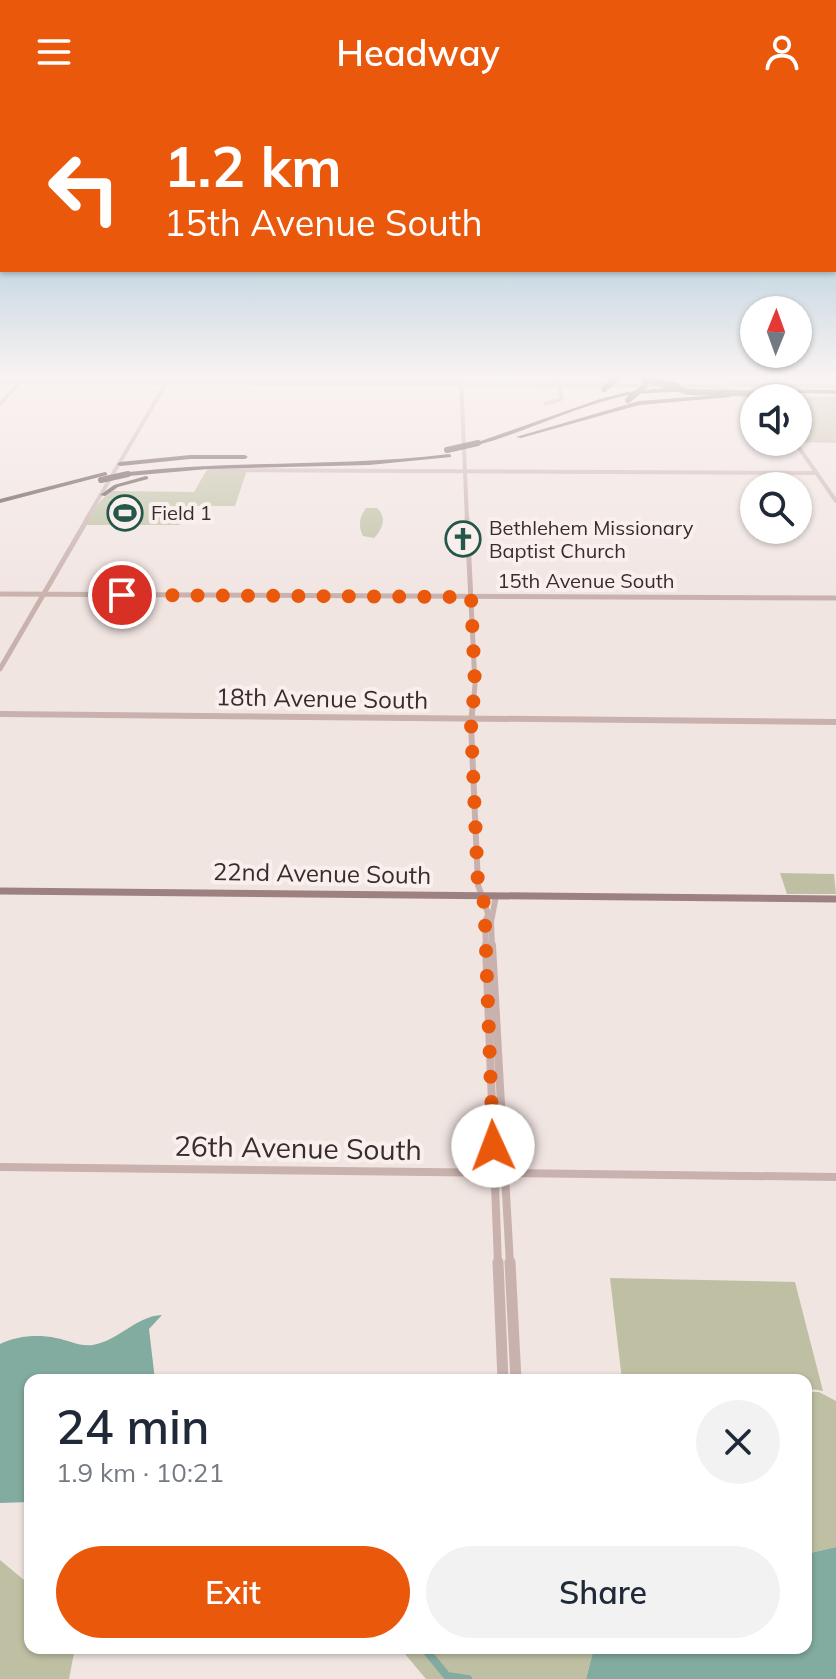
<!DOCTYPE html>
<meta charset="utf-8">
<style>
:root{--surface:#fff;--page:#f2f2f3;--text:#1f2937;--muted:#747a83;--accent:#ea580c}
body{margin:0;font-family:Mulish,sans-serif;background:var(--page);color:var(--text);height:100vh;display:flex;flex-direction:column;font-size:30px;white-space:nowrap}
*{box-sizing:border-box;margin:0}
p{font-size:26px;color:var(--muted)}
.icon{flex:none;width:44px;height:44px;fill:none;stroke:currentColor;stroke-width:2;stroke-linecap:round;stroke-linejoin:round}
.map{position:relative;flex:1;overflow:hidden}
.sheet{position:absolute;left:24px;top:1270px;width:788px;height:280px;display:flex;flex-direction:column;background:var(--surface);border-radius:16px;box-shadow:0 2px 6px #0004}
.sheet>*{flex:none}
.top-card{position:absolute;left:0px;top:0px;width:836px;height:168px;box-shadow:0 2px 6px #0004;background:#ea580c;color:#fff;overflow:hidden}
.needle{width:52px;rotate:1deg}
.tools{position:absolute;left:740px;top:192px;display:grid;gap:16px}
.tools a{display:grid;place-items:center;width:72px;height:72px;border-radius:50%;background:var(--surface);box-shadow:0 2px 6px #0004;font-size:40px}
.pin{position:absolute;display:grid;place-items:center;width:68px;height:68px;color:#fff;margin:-34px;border:4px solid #fff;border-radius:50%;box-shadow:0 2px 8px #0007}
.me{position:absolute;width:88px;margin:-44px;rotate:358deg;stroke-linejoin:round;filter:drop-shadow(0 0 6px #0008)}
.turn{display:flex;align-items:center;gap:28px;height:168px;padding:0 32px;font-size:36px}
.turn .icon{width:104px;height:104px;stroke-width:2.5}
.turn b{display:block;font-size:56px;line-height:68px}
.round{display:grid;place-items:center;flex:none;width:84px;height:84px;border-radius:42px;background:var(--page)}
.headline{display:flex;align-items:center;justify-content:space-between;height:136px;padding:0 32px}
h1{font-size:48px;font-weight:600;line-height:60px}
.button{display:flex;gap:16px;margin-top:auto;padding:16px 32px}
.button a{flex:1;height:92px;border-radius:48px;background:var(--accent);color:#fff;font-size:32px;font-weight:600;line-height:92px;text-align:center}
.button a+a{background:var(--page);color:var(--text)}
header{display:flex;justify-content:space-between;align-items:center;height:104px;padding:0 32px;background:var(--accent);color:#fff;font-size:36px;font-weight:600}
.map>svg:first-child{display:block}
</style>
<header><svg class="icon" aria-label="menu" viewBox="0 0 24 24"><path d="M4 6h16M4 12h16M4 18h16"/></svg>Headway<svg class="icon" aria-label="person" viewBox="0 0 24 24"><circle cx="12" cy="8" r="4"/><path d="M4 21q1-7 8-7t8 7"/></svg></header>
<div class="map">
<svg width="836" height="1575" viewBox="0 0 836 1575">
<rect width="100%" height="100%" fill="#f1e5e2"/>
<g fill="#bfc0a3">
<polygon points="798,296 836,296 836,336 798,335"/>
<polygon points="247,366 235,402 189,402 180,421 85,421 97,401 110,387 194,388 206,367"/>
<path d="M366,404H377C387,413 383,425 374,434L363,432C358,422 359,413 366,404Z"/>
<polygon points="780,769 834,770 836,790 787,790"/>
<polygon points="610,1174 795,1178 823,1287 806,1284 806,1276 622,1276"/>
<polygon points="806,1288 819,1288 836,1297 836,1443 806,1450"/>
<polygon points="0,1456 30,1481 30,1544 75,1544 69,1575 0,1575"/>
<polygon points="400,1544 594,1544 586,1575 426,1575"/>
</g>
<g fill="#83aca0">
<path d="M162,1211L149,1225L155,1276H30V1398L0,1399V1240C17,1232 37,1230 56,1234C68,1236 80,1243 93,1241C120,1236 136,1212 162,1211Z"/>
<polygon points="836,1443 836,1575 586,1575 594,1544 806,1544 806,1450"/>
</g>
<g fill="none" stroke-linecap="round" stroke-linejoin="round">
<polyline stroke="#83aca0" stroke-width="8" points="424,1544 447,1572 468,1575"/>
<g stroke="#c9b2ae" stroke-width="4">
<polyline points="461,274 467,416"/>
<polyline points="0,278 714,282 754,295"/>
<polyline points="730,281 836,282"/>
<polyline points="798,295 836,295"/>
<polyline points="0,300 19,279"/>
<polyline points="545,300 562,295 557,274"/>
<polyline points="798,336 836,337"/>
<polyline points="795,338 836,397"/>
<polyline points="209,366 816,369"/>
<polyline points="86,416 169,274"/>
</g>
<g stroke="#c9b2ae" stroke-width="5">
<polyline points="467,414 475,581 473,601"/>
<polyline points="0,490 836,494"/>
<polyline points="0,565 88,414"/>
</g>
<g stroke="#c9b2ae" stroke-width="6">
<polyline points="473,599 471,620 478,781 491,818 492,843"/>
<polyline points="0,610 836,618"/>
<polyline points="491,818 496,792"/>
<polyline points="486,843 485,818 488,811"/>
</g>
<g stroke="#c9b2ae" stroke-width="8">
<polyline points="486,841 498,1160"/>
<polyline points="492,841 510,1160"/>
<polyline points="0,1063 836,1073"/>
</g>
<g stroke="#c9b2ae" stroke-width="11">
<polyline points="498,1158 503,1276"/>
<polyline points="510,1158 516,1276"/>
</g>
<polyline stroke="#9d8180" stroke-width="7" points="0,787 836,795"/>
<g fill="#584444" fill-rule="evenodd">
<polygon points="652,274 661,274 681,280 678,282"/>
<path d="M684,284L686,287C665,289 645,288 624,292C574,303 528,327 478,341L475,339L600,295L627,288L654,285Z"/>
<polygon points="770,285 836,286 836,290 772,288"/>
<polygon points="729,290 731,293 639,301 521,334 516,333 639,297"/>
<path d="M449,350L451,351V353L369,361L208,365L128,372L125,370L128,368C235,356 342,363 449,350Z"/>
<polygon points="190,351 245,351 248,353 245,355 190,355 120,362 117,360 120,358"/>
<polygon points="105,368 107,369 107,371 0,399 0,395"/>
<polygon points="146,372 148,373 148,375 118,383 105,392 100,391 114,381"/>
</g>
<g stroke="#584444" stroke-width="6">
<polyline points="641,274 689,288 774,290"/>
<polyline points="604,285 617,274"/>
<polyline points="628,296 644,283 647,274"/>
<polyline points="447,346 478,339"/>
<polyline points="101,376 128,370"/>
</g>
</g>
<linearGradient id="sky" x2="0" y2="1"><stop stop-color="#7fb1cb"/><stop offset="0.55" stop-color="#f9f3f2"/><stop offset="1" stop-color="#f9f3f2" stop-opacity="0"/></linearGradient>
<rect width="836" height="495" fill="url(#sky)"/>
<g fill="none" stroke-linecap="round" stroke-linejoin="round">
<polyline stroke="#ea580c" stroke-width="14" stroke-dasharray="0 25.2" points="122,491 471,493 475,581 471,620 478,781 488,811 485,818 493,1042"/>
</g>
<defs>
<symbol id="stadium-ring" viewBox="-11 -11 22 22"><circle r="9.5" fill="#f9f0ee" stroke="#25564a" stroke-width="1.5"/><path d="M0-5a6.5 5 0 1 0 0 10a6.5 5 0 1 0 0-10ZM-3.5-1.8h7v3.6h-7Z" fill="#25564a"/></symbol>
<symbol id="church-ring" viewBox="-11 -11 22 22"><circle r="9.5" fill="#f9f0ee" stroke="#25564a" stroke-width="1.5"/><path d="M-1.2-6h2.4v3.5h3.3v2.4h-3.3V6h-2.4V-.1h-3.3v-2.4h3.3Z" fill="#25564a"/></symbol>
</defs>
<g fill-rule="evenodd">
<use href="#stadium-ring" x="105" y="389" width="40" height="40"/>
<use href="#church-ring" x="443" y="415" width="40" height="40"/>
</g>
<g text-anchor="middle" stroke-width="8" stroke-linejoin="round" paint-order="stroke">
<g font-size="20" fill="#382c2c" stroke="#f9f0ee" text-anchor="start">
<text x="151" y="416">Field 1</text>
<text x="489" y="431">Bethlehem Missionary<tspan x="489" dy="23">Baptist Church</tspan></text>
</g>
<g font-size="20" fill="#382c2c" stroke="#f9f0ee">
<text x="586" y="484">15th Avenue South</text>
</g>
<g font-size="24" fill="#382c2c" stroke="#f9f0ee">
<text transform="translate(322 595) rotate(1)" y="8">18th Avenue South</text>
<text transform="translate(322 770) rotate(1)" y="8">22nd Avenue South</text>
</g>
<g font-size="28" fill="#382c2c" stroke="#f9f0ee">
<text transform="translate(298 1044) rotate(1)" y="10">26th Avenue South</text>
</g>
</g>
</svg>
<div class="tools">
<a><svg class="needle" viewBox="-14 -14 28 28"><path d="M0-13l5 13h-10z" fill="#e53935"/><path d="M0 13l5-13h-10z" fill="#747a83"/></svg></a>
<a><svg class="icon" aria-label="sound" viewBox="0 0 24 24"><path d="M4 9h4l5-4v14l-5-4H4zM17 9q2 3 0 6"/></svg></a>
<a><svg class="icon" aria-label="search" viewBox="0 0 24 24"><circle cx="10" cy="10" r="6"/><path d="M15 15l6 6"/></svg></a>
</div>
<div class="pin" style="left:122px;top:491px;background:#d93025"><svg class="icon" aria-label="arrive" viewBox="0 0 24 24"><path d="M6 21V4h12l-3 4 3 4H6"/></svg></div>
<svg class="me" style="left:493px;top:1042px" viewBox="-20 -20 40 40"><circle r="19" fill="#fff"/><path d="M0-13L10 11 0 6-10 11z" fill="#ea580c"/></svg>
<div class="top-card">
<div class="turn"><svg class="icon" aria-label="left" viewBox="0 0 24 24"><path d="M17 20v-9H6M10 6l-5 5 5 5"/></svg><div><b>1.2 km</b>15th Avenue South</div></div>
</div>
<section class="sheet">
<div class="headline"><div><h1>24 min</h1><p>1.9 km · 10:21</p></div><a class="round"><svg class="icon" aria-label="close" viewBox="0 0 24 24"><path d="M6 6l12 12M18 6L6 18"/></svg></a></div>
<div class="button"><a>Exit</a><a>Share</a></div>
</section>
</div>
